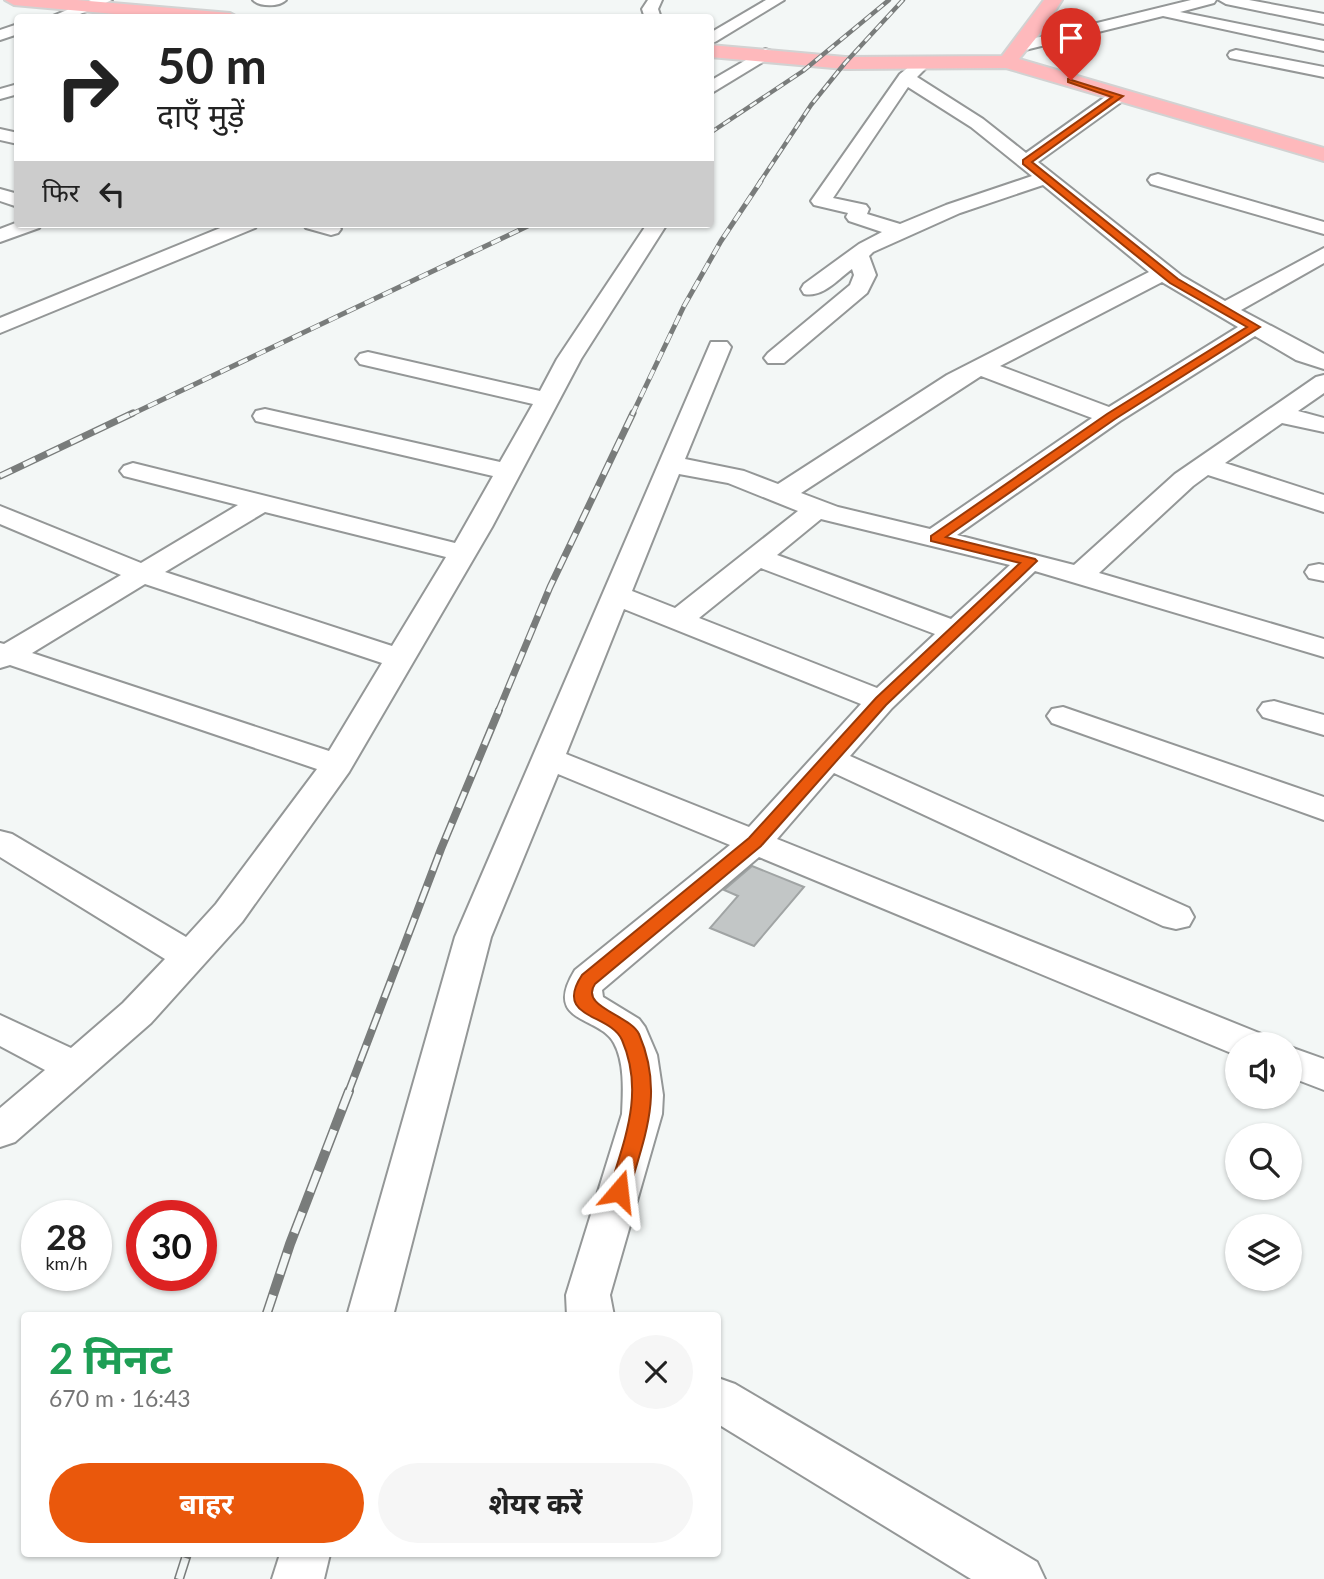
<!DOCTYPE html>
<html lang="hi">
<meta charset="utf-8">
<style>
:root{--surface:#fff;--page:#f6f6f6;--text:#222;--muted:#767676;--accent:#ea580c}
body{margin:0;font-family:Lato,"Noto Sans Devanagari",sans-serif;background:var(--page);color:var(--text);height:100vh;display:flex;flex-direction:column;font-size:26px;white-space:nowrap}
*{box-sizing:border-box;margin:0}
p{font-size:23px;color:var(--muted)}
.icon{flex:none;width:38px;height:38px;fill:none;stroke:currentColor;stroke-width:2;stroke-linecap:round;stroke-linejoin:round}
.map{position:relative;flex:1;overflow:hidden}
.drawer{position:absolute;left:21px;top:1312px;width:700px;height:245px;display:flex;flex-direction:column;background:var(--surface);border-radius:7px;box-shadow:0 2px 5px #0004}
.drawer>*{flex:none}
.top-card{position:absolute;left:14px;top:14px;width:700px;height:214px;border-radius:7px;box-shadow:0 2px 5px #0004;background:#fff;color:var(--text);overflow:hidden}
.buttons{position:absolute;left:1225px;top:1032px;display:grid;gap:14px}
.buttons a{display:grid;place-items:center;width:77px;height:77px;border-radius:50%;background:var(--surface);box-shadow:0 2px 5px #0004;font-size:35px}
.speed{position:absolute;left:21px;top:1200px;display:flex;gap:14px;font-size:35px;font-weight:700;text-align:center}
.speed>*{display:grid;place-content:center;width:91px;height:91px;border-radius:50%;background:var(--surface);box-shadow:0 2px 5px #0004;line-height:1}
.speed small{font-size:18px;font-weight:400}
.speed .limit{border:10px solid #d22;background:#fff;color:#111}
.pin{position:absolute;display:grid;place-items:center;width:60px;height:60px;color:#fff;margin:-72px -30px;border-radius:50% 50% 50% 0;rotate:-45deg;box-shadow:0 0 7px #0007}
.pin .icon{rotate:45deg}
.me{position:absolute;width:77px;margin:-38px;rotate:17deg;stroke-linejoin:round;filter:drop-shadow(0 0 5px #0008)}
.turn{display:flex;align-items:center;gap:24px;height:147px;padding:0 28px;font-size:32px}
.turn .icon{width:91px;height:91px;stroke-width:2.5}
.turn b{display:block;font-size:49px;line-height:60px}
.then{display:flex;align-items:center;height:66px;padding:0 28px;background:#0003;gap:14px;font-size:26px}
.round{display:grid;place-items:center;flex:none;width:74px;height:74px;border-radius:37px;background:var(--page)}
.summary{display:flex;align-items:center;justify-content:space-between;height:119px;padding:0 28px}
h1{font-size:42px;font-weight:700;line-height:52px;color:#1e9e55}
.primary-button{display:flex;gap:14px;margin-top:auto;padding:14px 28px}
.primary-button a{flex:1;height:80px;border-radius:42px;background:var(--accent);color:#fff;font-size:28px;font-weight:700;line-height:80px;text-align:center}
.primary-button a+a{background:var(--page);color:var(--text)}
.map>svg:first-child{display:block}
</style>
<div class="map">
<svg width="1324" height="1579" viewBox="0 0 1324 1579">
<rect width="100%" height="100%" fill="#f3f7f6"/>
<polygon fill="#c2c6c6" stroke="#a0a4a4" stroke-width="2" points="752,866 804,887 754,946 710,928 738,896 724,890"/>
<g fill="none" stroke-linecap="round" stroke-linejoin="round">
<defs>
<g id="minor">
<polygon points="91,0 112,0 71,18 48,18"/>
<path d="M253,0H286C279,7 260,7 253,0Z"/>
<polygon points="648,0 662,0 658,9 661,18 645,18 642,9"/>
<polygon points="766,0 784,0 710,45 710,33"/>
<polygon points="1191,0 1216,0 1214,3 1180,12 1324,41 1324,51 1163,16 1021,51 1013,46 1015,43"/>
<polygon points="1219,0 1249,0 1324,14 1324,24 1226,4"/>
<polygon points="18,24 18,34 0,40 0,30"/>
<polygon points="765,49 771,51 773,54 771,57 710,94 710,81"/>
<polygon points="1236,50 1324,67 1324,77 1230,58 1228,55 1230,52"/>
<path d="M921,60L929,65L917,77L983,119L1026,153L1112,92H1124L1127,96L1124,100L1038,162L1182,276L1225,301L1324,248V263L1241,310L1324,354V369L1296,360L1255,336L1120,421L957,535L1074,565L1175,474L1316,377L1324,375V393L1298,411L1324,418V432L1282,423L1225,463L1324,495V512L1208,475L1193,486L1099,573L1324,639V657L1035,571L892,708L850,756L1189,908L1194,917L1189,926L1176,929L1163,926L834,773L777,839L1264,1035L1269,1045H1237L1236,1055L759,857L602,990L603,997L639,1019L645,1027L657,1055L663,1095L662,1114L610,1295L614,1316H567L566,1295L622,1114C623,1092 625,1063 614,1043C599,1015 542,1024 575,970L730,845L558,774L491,937L393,1316H347L455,937L711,342H727L731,347L685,459L744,471L778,484L947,375L1149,272L1043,185L960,213L873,252L869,256L876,275L867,293L784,363H768L764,358L768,353L850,285L854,275L852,269C838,279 823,298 804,294L801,289L804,284L859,244L882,232L849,221L846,217L848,213L814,205L811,201L900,74L915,62ZM908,87L971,127L1032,176L946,205L900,224L867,214L869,209L866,205L833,198ZM1162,282L1238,327L1109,407L1000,366ZM981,376L1092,418L930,529L838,507L801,493ZM679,474L728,483L798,511L675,608L632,591ZM821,519L829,521L1010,565L951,619L777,555ZM761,568L935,634L877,688L699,618ZM624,609L861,704L749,827L566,754Z"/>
<polygon points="18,84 18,94 0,99 0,89"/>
<polygon points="0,129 18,133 18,144 0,140"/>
<polygon points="1158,174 1324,222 1324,234 1151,184 1148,180 1151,176"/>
<polygon points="0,189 18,194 18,207 0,201"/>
<polygon points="18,222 42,224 39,228 0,242 0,229"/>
<polygon points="230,224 258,224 255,228 0,333 0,318"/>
<polygon points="303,224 336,224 341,229 338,233 331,235 306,228"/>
<path d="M647,224H667L581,359L492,527L349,772L242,922L151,1023L15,1142L0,1147V1108L45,1070L0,1046V1015L71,1048L123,1003L165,959L0,857V831L12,834L186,937L216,904L317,769L10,665L0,668V643L4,644L121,575L0,524V506L141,563L238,505L124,476L120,471L124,466L133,463L455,543L493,476L256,421L253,416L256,411L265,409L500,462L533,404L360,364L356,359L360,354L368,352L540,391L557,359ZM265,512L446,557L392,646L165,572ZM145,584L382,663L329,751L32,653Z"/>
<polygon points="1319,564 1324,565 1324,581 1309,578 1305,572 1309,566"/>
<polygon points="1274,701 1324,715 1324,735 1263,717 1258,710 1263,703"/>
<polygon points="1063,707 1324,797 1324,820 1052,723 1047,716 1052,709"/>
<polygon points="1290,1047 1324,1059 1324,1090 1290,1077"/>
<polygon points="718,1378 735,1384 1037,1562 1045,1579 971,1579 718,1424"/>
<polygon points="280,1554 330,1554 324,1579 272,1579"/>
</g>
<g id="major">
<polygon points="5,0 77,0 230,13 239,18 160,18 14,5"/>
<polygon points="1044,0 1062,0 1044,28 1019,59 1324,148 1324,161 1006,68 845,69 710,57 710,45 845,57 1002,56"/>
</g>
</defs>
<use href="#minor" stroke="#949797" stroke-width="4"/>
<use href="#major" stroke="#d2d2d2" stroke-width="4"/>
<use href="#minor" fill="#fff" fill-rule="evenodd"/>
<use href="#major" fill="#feb9bc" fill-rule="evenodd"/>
<defs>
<g id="rail-far4">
<polyline points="710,133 803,71 889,0"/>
<polyline points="760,182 811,105 845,63 903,0"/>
</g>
<g id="rail-far3">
<polyline points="130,415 532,224"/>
<polyline points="632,415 684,306 721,241 761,181"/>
</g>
<g id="rail-far2">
<polyline points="0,476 133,413"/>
<polyline points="498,712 550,587 633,413"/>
</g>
<polyline id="rail-far1" points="348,1093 441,849 499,710"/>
<g id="rail">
<polyline points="266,1316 290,1244 349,1091"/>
<polyline points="179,1579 187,1554"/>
</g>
</defs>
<use href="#rail-far4" stroke="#797c7b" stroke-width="4.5"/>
<use href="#rail-far3" stroke="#797c7b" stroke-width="5"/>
<use href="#rail-far2" stroke="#797c7b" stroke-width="7"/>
<use href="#rail-far1" stroke="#797c7b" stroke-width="8"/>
<use href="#rail" stroke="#797c7b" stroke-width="10"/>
<use href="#rail-far4" stroke="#f3f7f6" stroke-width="2.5" stroke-dasharray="8" stroke-linecap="butt"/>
<use href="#rail-far3" stroke="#f3f7f6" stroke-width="3.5" stroke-dasharray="10" stroke-linecap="butt"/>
<use href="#rail-far2" stroke="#f3f7f6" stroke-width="4.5" stroke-dasharray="13" stroke-linecap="butt"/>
<use href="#rail-far1" stroke="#f3f7f6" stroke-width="5" stroke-dasharray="17" stroke-linecap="butt"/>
<use href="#rail" stroke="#f3f7f6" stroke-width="7" stroke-dasharray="22" stroke-linecap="butt"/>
</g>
<path fill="#ea580c" stroke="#983908" stroke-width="2" d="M1068,79L1123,96L1032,162L1178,279L1260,327L1115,419L946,537L1035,559L1037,561L886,705L761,846L595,984C579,1007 630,1015 639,1034C664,1092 645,1135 629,1191L626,1197L619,1199L612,1197L609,1191C624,1140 645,1093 622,1040C610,1013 553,1019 582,975L749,838L876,698L1020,563L931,541V536L1107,414L1247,327L1170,283L1023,164V160L1112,97L1068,82Z"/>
</svg>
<div class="buttons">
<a><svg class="icon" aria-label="sound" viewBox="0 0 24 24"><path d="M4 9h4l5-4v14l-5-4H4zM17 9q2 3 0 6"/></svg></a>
<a><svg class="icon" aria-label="search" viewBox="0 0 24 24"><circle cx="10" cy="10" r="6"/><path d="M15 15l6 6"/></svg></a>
<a><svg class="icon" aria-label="layers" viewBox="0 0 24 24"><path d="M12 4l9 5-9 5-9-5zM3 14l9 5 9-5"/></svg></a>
</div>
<div class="speed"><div>28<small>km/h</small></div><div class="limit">30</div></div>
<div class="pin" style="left:1071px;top:80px;background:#d93025"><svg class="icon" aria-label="arrive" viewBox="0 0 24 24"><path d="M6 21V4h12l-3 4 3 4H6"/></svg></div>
<svg class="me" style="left:619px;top:1191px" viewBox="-20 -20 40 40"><path d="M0-17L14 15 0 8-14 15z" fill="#ea580c" stroke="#fff" stroke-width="4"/></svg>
<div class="top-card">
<div class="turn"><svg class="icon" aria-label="right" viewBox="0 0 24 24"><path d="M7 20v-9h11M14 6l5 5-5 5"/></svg><div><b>50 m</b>दाएँ मुड़ें</div></div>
<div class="then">फिर<svg class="icon" aria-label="left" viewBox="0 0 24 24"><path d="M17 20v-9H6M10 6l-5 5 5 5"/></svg></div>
</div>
<section class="drawer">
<div class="summary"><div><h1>2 मिनट</h1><p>670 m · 16:43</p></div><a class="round"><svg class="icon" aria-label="close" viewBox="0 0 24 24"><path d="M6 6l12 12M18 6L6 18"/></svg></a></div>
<div class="primary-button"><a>बाहर</a><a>शेयर करें</a></div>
</section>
</div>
